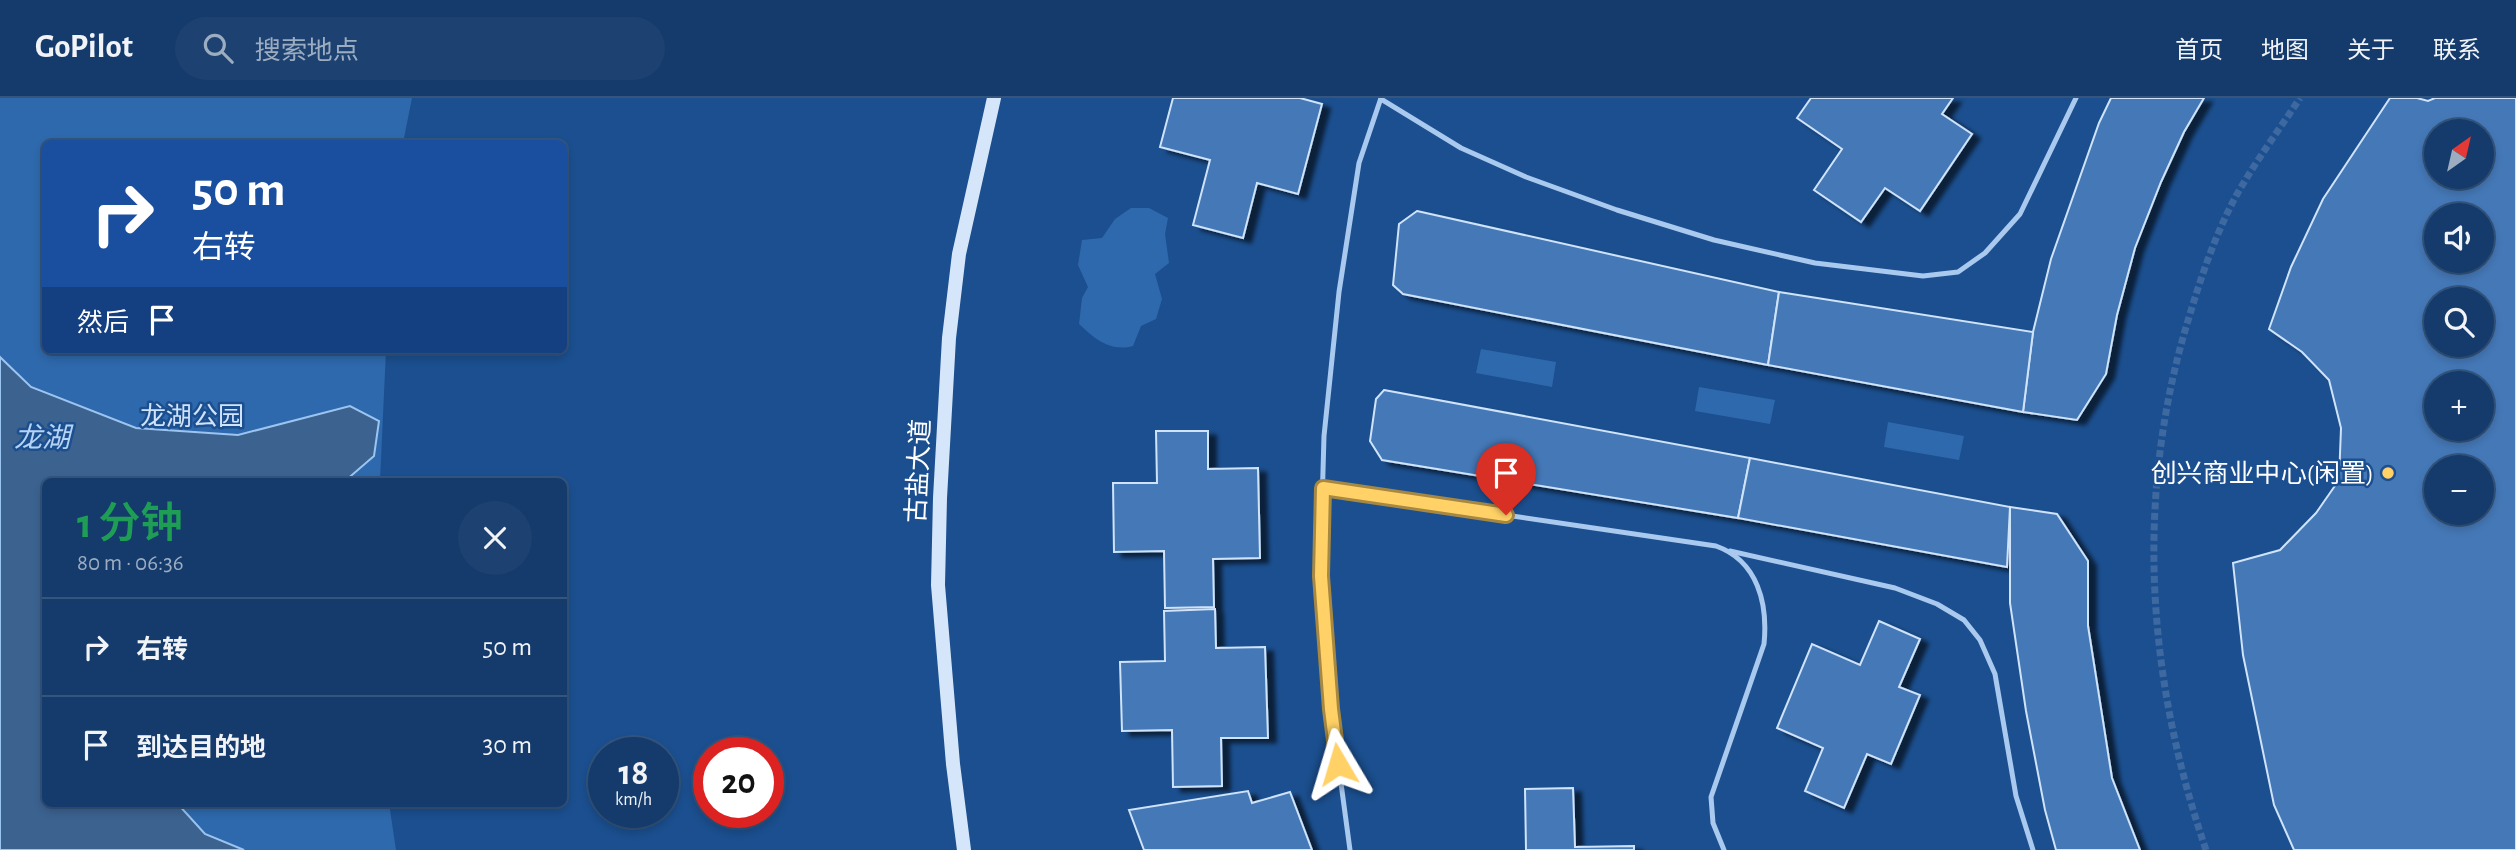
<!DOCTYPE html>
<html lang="zh">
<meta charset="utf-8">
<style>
:root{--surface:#143b6b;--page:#1d4271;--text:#f1f3f6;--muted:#9dadc1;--line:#33557e}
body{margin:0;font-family:"Alegreya Sans","Noto Sans SC",sans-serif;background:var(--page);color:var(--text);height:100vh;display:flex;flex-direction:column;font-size:26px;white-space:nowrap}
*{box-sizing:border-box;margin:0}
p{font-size:23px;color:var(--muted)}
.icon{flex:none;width:38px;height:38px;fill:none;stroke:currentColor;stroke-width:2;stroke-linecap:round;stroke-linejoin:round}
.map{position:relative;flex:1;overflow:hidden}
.drawer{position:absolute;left:42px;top:380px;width:525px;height:329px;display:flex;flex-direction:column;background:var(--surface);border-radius:10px;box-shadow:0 4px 10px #0003,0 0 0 2px var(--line)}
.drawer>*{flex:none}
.guide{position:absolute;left:42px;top:42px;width:525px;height:214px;border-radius:10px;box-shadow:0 4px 10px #0003,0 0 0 2px var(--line);background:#1a4fa0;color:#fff;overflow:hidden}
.needle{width:46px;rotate:34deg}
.controls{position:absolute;left:2424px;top:21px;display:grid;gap:14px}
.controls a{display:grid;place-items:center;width:70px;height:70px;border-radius:50%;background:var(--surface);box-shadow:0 4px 10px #0003,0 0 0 2px var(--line);font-size:35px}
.speed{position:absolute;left:588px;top:639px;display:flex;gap:14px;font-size:35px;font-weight:700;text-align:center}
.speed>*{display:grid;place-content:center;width:91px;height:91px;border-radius:50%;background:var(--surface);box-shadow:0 4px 10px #0003,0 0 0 2px var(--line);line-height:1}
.speed small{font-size:18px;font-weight:400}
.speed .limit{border:10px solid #d22;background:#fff;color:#111}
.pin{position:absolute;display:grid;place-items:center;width:60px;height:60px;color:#fff;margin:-72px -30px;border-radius:50% 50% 50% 0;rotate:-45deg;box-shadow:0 0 7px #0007}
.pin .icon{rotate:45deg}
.me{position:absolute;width:77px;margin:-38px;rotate:353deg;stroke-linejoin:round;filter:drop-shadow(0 0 5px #0008)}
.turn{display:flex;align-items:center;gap:24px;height:147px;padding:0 35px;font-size:32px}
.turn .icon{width:91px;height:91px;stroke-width:2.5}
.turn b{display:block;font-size:49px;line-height:60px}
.then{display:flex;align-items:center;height:66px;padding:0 35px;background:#0003;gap:14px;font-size:26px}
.round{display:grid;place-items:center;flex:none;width:74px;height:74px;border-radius:37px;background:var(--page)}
.overview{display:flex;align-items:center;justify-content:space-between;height:119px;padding:0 35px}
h1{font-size:42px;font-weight:600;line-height:52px;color:#1e9e55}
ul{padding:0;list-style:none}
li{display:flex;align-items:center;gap:21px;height:98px;padding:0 35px;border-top:2px solid var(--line)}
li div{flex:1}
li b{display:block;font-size:26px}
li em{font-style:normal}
header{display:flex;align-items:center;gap:42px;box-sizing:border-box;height:98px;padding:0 35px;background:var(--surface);border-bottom:2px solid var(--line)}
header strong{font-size:33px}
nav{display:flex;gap:38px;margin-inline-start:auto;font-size:24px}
.search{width:490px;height:63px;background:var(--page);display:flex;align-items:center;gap:18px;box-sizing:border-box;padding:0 24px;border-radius:38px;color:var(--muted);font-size:26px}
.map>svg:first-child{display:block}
</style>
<header>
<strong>GoPilot</strong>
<div class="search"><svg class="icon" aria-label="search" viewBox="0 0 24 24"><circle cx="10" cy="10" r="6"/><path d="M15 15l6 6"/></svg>搜索地点</div>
<nav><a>首页</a><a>地图</a><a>关于</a><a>联系</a></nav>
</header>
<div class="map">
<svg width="2516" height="752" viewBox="0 0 2516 752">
<defs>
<filter id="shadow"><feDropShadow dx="8" dy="4.5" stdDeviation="2" flood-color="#0009"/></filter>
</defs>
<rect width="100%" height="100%" fill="#1b4f8f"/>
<g fill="#2e69ad">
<polygon points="0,0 412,0 403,45 46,46 46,252 386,252 380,383 46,383 46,705 389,705 396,752 0,752"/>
<path d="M1131,110H1149L1168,120L1165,136L1169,165L1155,176L1162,201L1156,221L1141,228L1133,248C1110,254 1095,241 1079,226L1082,200L1088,189L1078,167L1082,142L1102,140L1115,121Z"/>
<polygon points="1481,251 1556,264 1552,289 1476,275"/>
<polygon points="1699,289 1775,302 1770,326 1695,313"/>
<polygon points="1888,324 1964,338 1959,362 1884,349"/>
</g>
<polygon fill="#3c6290" stroke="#9cc4f0" stroke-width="2" points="0,259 31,289 136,330 238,337 350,308 379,323 374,358 345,383 46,383 46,705 177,705 205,736 244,752 0,752"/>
<g fill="#4478b7" stroke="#cfe3fa" stroke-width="2" fill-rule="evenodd" filter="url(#shadow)">
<polygon points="1173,0 1300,0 1322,6 1298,96 1257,85 1243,140 1193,127 1210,62 1160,49"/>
<polygon points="1811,0 1953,0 1942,16 1972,36 1920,113 1885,90 1861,124 1814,92 1842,51 1797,20"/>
<polygon points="2111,0 2204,0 2184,34 2161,84 2135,150 2117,217 2106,276 2077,322 2023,314 2033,234 2051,161 2099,25"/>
<path d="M2390,0H2417L2428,3L2435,0H2516V752H2294L2274,707L2243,557L2233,465L2280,452L2316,415L2339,382L2341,330L2329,282L2302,254L2269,231L2291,169L2323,101ZM2436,33H2482V79H2436ZM2436,117H2482V163H2436ZM2436,201H2482V247H2436ZM2436,285H2482V331H2436ZM2436,369H2482V415H2436Z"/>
<polygon points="1417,113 1779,194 1768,267 1403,196 1393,187 1399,126"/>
<polygon points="1779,194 2033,234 2023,314 1768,267"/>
<polygon points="1384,292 1750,360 1738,420 1382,362 1370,343 1376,301"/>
<polygon points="1156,333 1208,333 1208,371 1258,370 1260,460 1213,461 1214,509 1165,510 1164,453 1114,454 1113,385 1157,385"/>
<polygon points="1750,360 2010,409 2007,469 1738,420"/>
<polygon points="2010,409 2057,416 2088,463 2088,528 2112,680 2140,752 2056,752 2045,712 2026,613 2010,505"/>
<polygon points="1215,511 1216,550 1265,549 1268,640 1221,640 1222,688 1173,689 1172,632 1122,633 1120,564 1165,563 1164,513"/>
<polygon points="1879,523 1920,541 1899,589 1920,597 1891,666 1867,656 1844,710 1805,693 1823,650 1777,630 1812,546 1860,567"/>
<polygon points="1573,690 1575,749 1634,748 1634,752 1526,752 1525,691"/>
<polygon points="1248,693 1252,705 1290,694 1312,752 1144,752 1129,712"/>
</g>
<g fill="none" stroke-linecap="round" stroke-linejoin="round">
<path stroke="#3d69a0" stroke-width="7" stroke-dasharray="7 3.5" stroke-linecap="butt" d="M2206,752C2146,577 2134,395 2190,216C2202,176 2216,135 2236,98C2255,64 2279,32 2300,0"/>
<g stroke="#a9c9ee" stroke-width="5">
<polyline points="1381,1 1461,50 1526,79 1617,112 1714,142 1815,165 1923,178 1958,174 1985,155 2020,116 2076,0"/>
<path d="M1323,390L1716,448C1758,463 1768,506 1764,546L1711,699L1713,725L1724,752"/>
<polyline points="1730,453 1895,490 1937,506 1964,522 1980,542 1995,576 2016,698 2033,752"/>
<polyline points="1350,752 1331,611 1320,478 1324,338 1339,194 1359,65 1381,0"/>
</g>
<polyline stroke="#d6e6fa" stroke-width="14" points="964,752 953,666 938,487 940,400 949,240 959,156 994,0"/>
</g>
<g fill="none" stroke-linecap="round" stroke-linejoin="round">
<defs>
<polyline id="route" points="1338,666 1331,611 1321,478 1323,390 1506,417"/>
</defs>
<use href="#route" stroke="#a68842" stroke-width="18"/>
<use href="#route" stroke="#ffd166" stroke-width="12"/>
</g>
<circle fill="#ffd166" stroke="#1b4f8f" stroke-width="2.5" cx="2388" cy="375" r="7"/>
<g text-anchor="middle" stroke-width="5" stroke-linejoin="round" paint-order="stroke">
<g font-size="26" fill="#cfe3fa" stroke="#1b4f8f">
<text x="192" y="327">龙湖公园</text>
</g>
<g font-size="26" fill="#fff" stroke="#1b4f8f">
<text transform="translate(918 373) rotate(-87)" y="9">古盐大道</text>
</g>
<g font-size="26" fill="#fff" stroke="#1b4f8f" text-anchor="end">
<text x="2374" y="384">创兴商业中心(闲置)</text>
</g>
<g font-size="28" font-style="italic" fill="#b5d3f5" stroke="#1b4f8f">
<text x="42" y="349">龙湖</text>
</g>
</g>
</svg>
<div class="controls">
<a><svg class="needle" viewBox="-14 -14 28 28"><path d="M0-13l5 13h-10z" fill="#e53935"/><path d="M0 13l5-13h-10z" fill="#9dadc1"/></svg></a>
<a><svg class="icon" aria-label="sound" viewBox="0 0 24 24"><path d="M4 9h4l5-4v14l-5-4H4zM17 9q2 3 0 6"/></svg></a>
<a><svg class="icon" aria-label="search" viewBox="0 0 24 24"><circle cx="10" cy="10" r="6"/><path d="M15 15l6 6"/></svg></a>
<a>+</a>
<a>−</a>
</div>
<div class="speed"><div>18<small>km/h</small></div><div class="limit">20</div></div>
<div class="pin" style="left:1506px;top:417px;background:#d93025"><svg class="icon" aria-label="arrive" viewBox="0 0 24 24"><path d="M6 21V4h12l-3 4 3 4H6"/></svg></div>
<svg class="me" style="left:1338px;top:666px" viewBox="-20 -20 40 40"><path d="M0-17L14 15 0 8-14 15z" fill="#ffd166" stroke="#fff" stroke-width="4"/></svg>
<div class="guide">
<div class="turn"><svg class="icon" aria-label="right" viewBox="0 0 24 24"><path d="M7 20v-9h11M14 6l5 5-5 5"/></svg><div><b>50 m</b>右转</div></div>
<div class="then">然后<svg class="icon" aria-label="arrive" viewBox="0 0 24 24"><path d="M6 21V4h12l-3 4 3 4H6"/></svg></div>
</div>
<section class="drawer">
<div class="overview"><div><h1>1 分钟</h1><p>80 m · 06:36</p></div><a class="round"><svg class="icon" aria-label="close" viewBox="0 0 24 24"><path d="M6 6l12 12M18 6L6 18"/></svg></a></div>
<ul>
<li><svg class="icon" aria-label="right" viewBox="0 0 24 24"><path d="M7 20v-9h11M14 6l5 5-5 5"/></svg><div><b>右转</b></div><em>50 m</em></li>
<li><svg class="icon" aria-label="arrive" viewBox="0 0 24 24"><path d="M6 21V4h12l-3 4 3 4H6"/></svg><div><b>到达目的地</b></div><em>30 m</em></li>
</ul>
</section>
</div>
